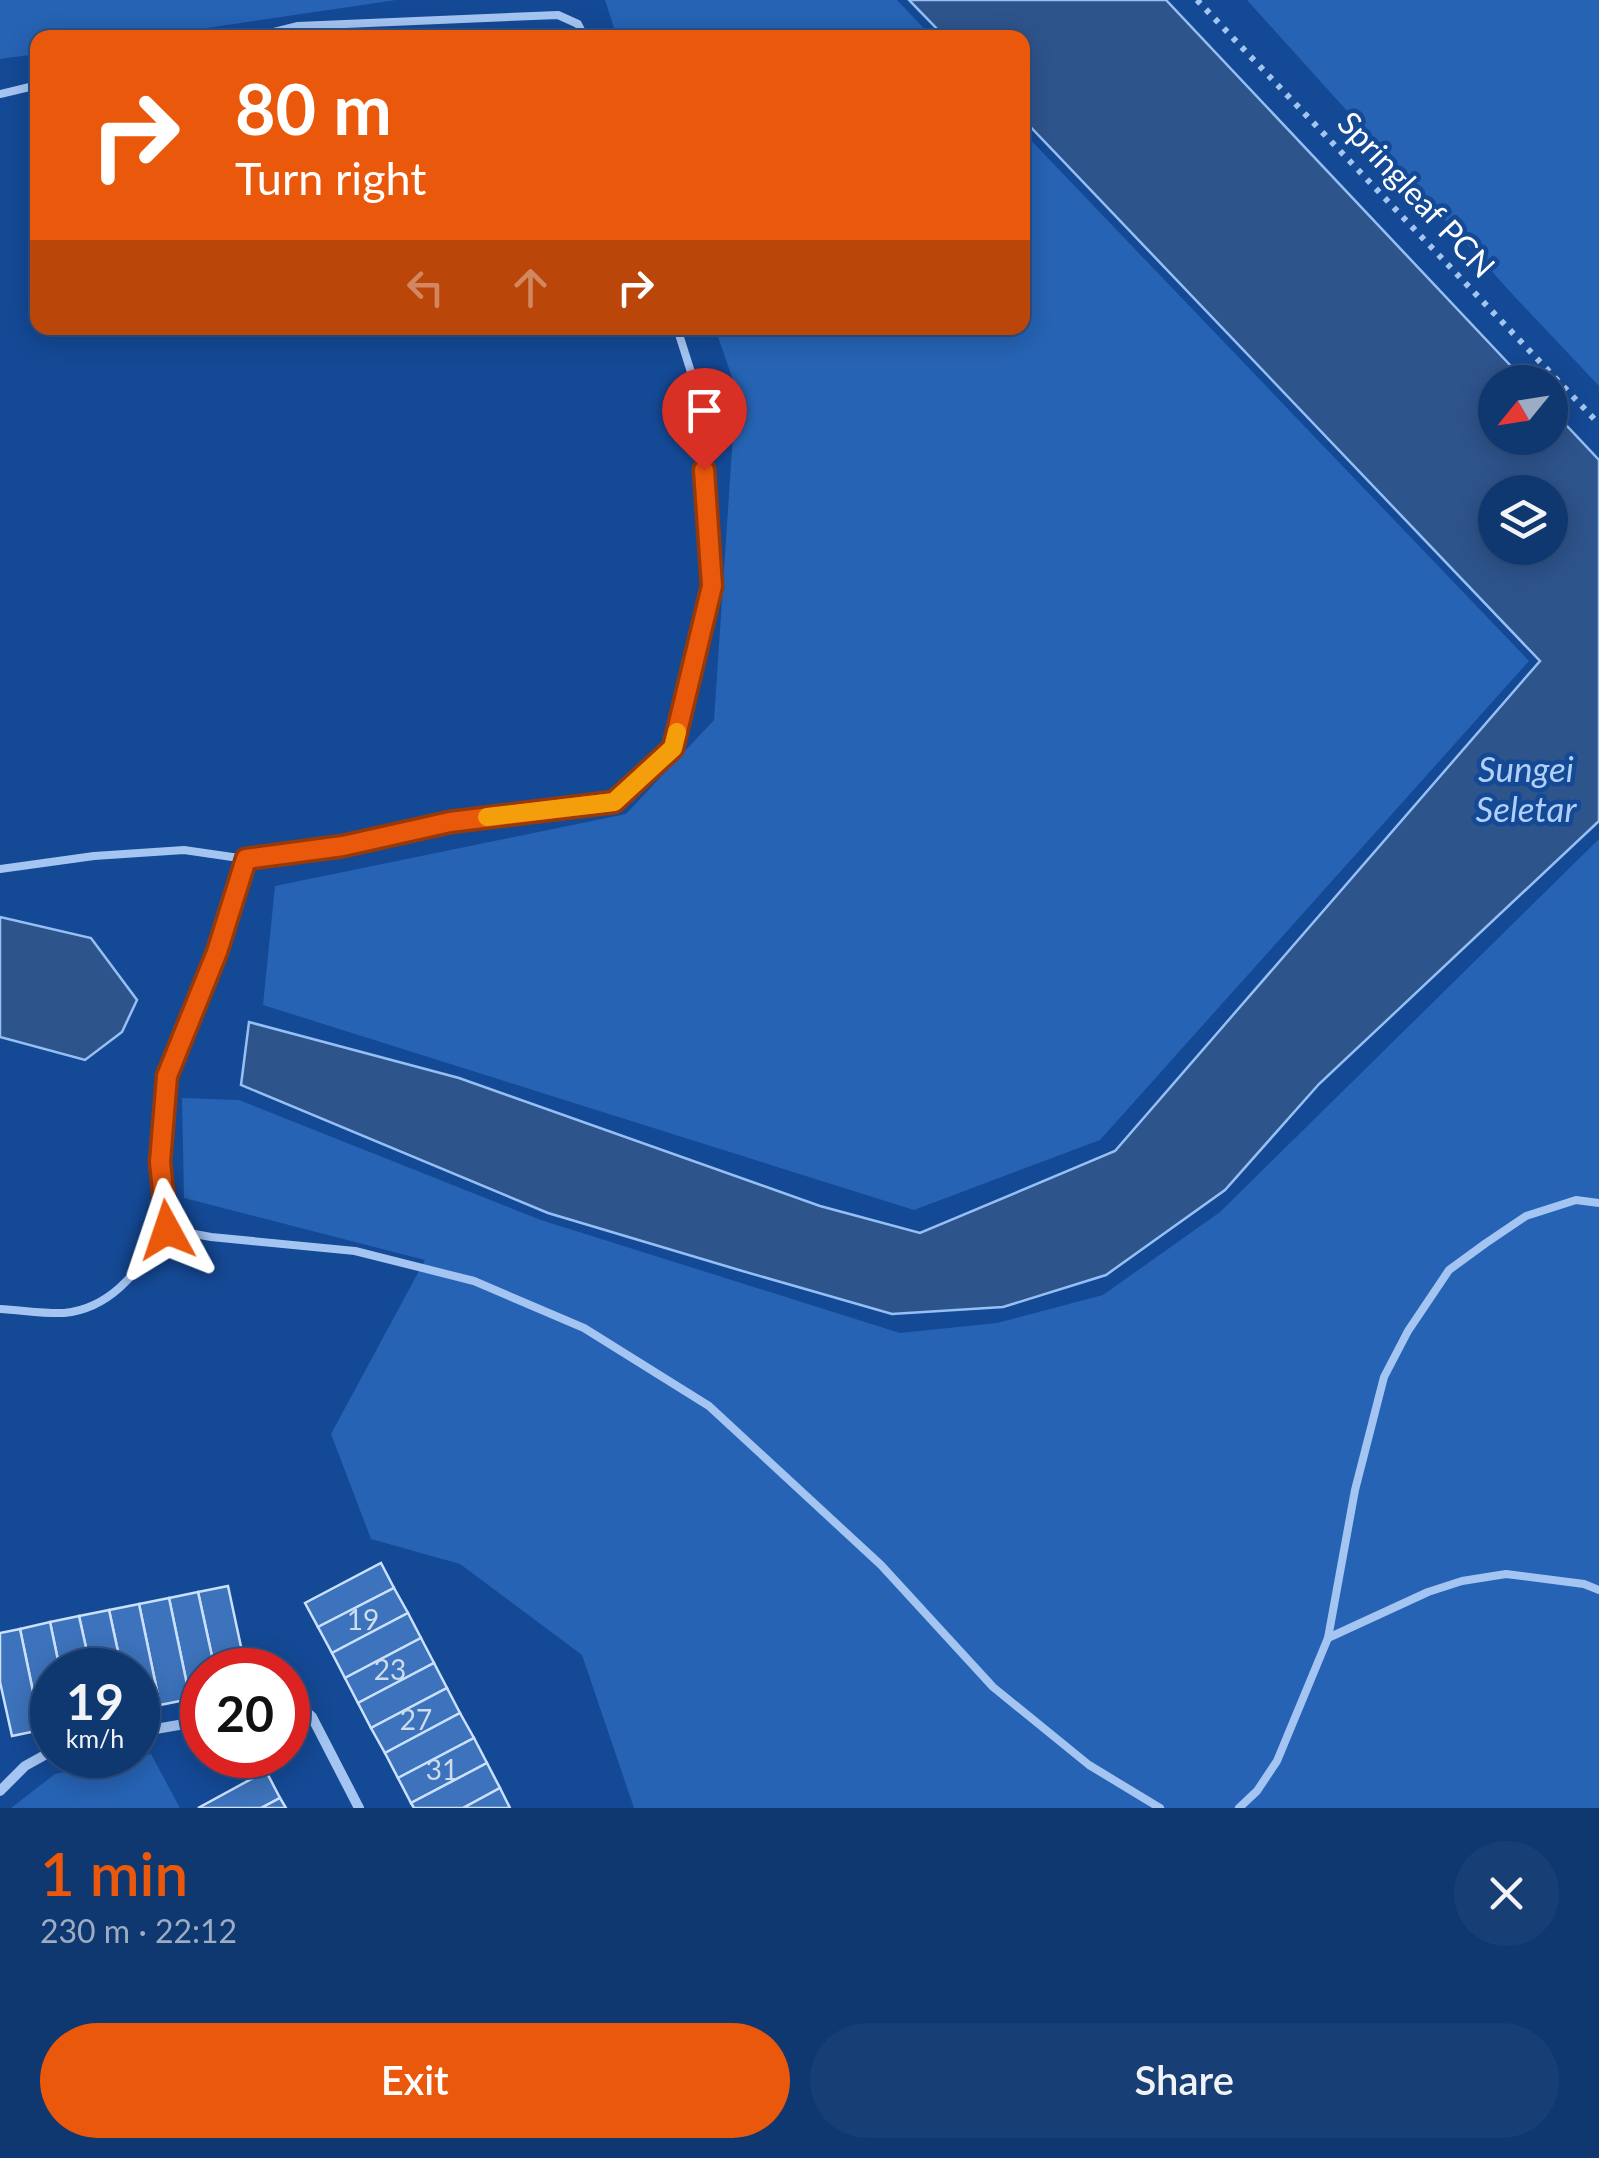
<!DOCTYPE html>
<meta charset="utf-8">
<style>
:root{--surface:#0f3770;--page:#183f75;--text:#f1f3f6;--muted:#9bacc3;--line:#2f5183;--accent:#ea580c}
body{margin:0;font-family:Lato,sans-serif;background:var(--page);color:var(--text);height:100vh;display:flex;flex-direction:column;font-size:38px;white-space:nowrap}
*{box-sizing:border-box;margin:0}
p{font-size:32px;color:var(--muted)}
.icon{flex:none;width:55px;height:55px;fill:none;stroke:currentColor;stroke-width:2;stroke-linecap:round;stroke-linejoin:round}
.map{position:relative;height:1808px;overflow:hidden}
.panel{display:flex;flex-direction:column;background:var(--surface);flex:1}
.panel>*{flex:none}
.guide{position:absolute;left:30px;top:30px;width:1000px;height:305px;border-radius:20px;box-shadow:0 5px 25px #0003,0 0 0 2px var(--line);background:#ea580c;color:#fff;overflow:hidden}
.needle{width:65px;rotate:240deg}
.buttons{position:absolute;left:1478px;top:365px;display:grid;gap:20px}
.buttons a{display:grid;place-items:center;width:90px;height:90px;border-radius:50%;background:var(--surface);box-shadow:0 5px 25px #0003,0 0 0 2px var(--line);font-size:50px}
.speed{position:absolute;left:30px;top:1648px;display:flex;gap:20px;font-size:50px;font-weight:700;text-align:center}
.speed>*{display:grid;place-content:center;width:130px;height:130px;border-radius:50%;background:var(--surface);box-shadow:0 5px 25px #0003,0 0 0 2px var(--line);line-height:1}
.speed small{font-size:25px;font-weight:400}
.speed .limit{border:15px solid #d22;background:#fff;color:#111}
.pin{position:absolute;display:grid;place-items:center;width:85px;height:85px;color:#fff;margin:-102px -42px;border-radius:50% 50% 50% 0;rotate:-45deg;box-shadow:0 0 10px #0007}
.pin .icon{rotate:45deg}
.me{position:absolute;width:110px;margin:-55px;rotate:355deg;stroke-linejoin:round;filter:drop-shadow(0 0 8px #0008)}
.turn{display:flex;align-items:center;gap:35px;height:210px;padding:0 40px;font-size:45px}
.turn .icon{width:130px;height:130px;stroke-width:2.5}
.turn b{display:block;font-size:70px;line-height:85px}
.lanes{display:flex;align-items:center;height:95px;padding:0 40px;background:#0003;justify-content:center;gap:50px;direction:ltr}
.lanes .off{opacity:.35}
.round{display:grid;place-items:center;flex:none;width:105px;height:105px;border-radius:52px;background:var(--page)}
.overview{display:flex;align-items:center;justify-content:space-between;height:170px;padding:0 40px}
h1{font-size:60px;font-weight:600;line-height:75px;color:var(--accent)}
.action{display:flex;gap:20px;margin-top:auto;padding:20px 40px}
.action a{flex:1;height:115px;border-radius:60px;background:var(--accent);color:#fff;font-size:40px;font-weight:600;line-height:115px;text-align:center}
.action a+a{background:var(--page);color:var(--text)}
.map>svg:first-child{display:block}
</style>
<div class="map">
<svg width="1599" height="1808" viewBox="0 0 1599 1808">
<rect width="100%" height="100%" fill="#144995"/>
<g fill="#2663b4">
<polygon points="0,0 396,0 145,37 38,38 37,54 0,59"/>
<polygon points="605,0 897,0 932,37 617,37"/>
<polygon points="1247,0 1599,0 1599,386 1514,296"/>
<polygon points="1023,132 1529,661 1100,1140 914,1210 263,1005 275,886 626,814 714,720 736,389 715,328 1022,328"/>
<polygon points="1599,839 1599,1808 634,1808 582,1655 460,1564 371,1539 331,1434 425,1260 184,1198 182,1098 239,1100 541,1220 900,1333 997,1323 1103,1295 1220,1212"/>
<polygon points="151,1754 180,1808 11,1808 55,1774"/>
</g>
<g fill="#2e548c" stroke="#96c0f5" stroke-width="2.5" fill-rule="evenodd">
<path d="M909,0H1166L1526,382H1495V438H1550V408L1599,460V821L1319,1084L1225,1190L1106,1275L1003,1307L892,1314L739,1270L548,1213L241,1085L249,1022L459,1078L820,1206L920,1233L1115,1151L1540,661L1023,119L1022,38L945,37ZM1495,492H1550V548H1495Z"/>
<polygon points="0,917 91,938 137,1000 122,1032 85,1060 0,1037"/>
</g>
<g fill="#3d73bc" stroke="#cbe0fc" stroke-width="2.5">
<polygon points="381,1563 394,1588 318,1627 305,1603"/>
<polygon points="228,1586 246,1670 215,1670 198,1592"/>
<polygon points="394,1588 408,1613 332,1653 318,1627"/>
<polygon points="198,1592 215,1670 202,1670 202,1697 190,1699 169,1598"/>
<polygon points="169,1598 190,1699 160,1705 139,1604"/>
<polygon points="139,1604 160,1705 138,1710 138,1670 122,1670 109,1610"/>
<polygon points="109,1610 122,1670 91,1670 79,1616"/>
<polygon points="408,1613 421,1638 345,1678 332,1653"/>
<polygon points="79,1616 91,1670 60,1670 50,1622"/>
<polygon points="50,1622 60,1670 52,1670 52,1728 41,1730 20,1629"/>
<polygon points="20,1629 41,1730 12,1736 0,1682 0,1633"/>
<polygon points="421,1638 434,1663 358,1703 345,1678"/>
<polygon points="434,1663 447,1688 371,1728 358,1703"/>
<polygon points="447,1688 460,1713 385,1753 371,1728"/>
<polygon points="460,1713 474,1738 398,1778 385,1753"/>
<polygon points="474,1738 487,1763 411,1803 398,1778"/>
<polygon points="487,1763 500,1788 463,1808 414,1808 411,1803"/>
<polygon points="266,1771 280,1798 261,1808 198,1808"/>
<polygon points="500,1788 510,1808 463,1808"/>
<polygon points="280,1798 286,1808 261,1808"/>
</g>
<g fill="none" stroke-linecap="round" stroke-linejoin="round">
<polyline stroke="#a4c5f2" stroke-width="6" stroke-dasharray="5 8" stroke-linecap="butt" points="1197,0 1599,424"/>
<g stroke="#a4c5f2" stroke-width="8">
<polyline points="249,38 298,26 558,15 578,24 585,38"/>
<polyline points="0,94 38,85"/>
<polyline points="0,869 94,856 184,850 246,859 343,846 450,822 613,803 673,748 712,586 698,394 677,328"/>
<polyline points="167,1229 211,1237 355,1251 474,1281 584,1328 709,1406 881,1565 993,1687 1089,1765 1160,1808"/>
<path d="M0,1309C21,1310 44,1314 64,1313C115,1308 140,1266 167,1229L161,1162L167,1076L217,952L246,859"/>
<polyline points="1328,1638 1428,1592 1462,1581 1506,1574 1584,1584 1599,1590"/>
<polyline points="1239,1808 1257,1791 1277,1761 1328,1638 1355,1490 1384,1377 1408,1331 1449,1270 1486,1243 1526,1216 1576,1200 1599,1203"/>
</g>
<g stroke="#a4c5f2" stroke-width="10">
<polyline points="288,1707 301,1707 312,1717 359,1808"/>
<polyline points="138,1732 202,1721"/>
<polyline points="0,1791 25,1766 52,1751"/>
</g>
</g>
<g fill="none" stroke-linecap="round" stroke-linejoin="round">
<defs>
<polyline id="route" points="167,1230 160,1162 167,1076 217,952 246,859 343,846 450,822 614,802 673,748 712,586 704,470"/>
</defs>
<use href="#route" stroke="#983908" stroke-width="25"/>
<use href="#route" stroke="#ea580c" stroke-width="18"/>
<polyline stroke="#f59e0b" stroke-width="18" points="487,817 614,802 673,748 677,732"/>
</g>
<g text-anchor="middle" stroke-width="9" stroke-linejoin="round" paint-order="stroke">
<g font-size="28" fill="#cedcee">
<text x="363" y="1630">19</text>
<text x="390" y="1680">23</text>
<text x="416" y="1730">27</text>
<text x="442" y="1780">31</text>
</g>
<g font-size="32" fill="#fff" stroke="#144995">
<text transform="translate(1416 195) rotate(47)" y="11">Springleaf PCN</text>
</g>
<g font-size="35" font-style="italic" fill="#b0d0f9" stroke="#144995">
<text x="1526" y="782">Sungei<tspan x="1526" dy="40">Seletar</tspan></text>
</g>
</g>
</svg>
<div class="buttons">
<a><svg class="needle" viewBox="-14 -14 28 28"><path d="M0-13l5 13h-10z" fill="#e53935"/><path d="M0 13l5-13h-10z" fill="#9bacc3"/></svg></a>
<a><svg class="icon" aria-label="layers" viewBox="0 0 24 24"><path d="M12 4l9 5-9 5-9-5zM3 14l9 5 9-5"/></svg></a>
</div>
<div class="speed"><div>19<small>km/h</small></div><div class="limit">20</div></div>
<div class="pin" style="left:704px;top:470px;background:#d93025"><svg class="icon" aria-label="arrive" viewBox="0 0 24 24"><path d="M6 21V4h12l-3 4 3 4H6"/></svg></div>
<svg class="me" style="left:167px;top:1230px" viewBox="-20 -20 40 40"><path d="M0-17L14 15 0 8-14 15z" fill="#ea580c" stroke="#fff" stroke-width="4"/></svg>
<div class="guide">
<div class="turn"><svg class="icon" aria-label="right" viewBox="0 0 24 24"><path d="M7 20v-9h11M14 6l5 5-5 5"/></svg><div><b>80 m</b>Turn right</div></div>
<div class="lanes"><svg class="icon off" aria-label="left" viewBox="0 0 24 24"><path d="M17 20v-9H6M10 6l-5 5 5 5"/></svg><svg class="icon off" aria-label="ahead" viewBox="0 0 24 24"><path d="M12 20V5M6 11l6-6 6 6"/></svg><svg class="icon" aria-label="right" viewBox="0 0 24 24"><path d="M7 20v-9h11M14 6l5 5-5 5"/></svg></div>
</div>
</div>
<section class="panel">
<div class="overview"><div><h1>1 min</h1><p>230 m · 22:12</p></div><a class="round"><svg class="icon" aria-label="close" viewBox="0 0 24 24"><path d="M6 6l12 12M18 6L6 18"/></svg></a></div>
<div class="action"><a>Exit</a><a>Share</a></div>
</section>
